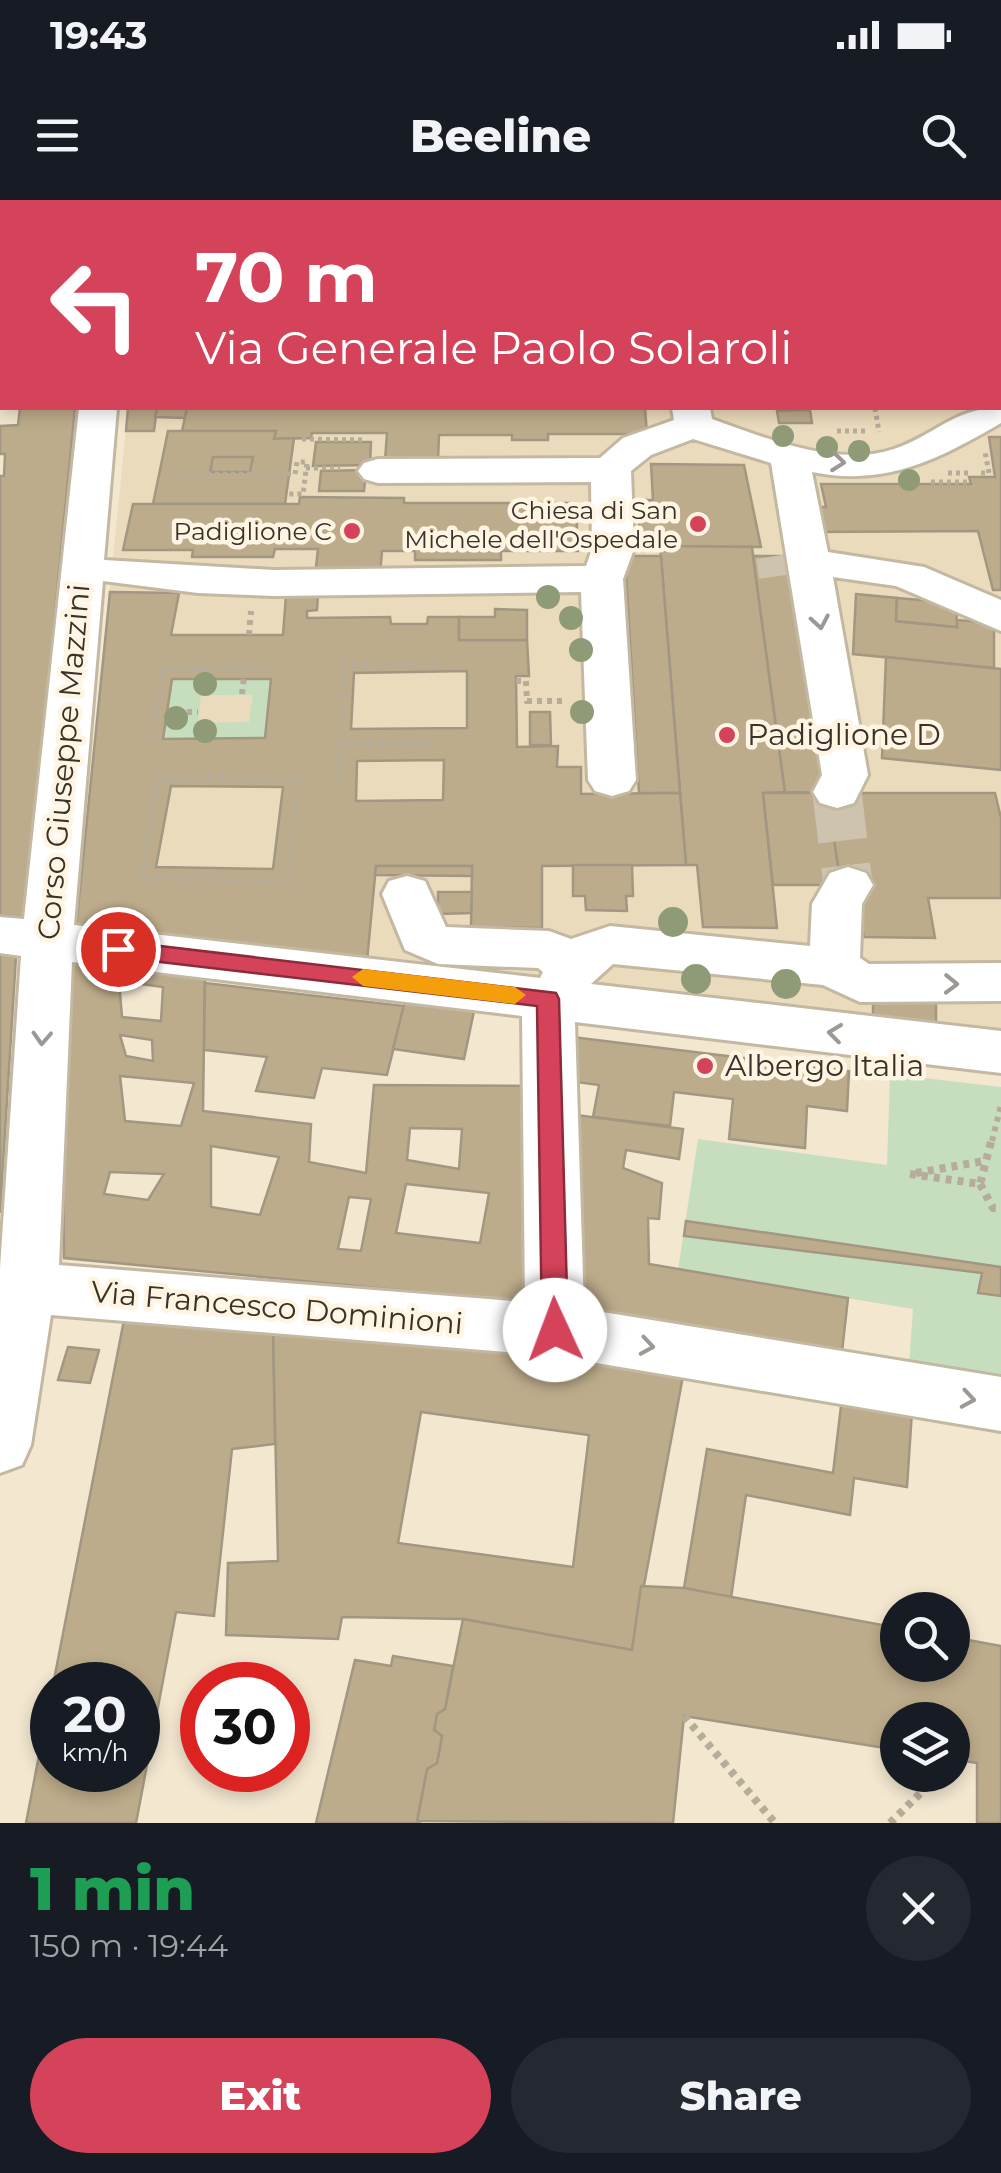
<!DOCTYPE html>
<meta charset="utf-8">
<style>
:root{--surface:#171b24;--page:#242831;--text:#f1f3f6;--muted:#9ea1a6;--accent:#d44359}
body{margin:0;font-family:Montserrat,sans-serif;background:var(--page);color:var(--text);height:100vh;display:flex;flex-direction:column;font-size:38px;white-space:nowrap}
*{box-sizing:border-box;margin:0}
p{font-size:32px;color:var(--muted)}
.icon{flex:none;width:55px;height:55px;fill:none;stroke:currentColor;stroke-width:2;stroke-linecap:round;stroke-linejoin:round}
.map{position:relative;height:1623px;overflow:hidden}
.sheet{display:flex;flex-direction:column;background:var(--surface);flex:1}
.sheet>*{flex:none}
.hud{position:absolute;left:0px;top:0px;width:1002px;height:210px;box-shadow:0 5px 15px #0003;background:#d44359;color:#fff;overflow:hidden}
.fabs{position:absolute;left:880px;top:1392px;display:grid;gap:20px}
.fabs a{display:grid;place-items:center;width:90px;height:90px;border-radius:50%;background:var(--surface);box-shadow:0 5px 15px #0003;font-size:50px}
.speed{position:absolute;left:30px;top:1462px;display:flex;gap:20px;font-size:50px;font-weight:700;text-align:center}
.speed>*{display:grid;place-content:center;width:130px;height:130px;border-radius:50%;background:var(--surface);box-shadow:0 5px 15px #0003;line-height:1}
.speed small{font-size:25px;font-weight:400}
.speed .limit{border:15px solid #d22;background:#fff;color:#111}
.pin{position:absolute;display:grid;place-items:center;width:85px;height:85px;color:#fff;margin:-42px;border:5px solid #fff;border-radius:50%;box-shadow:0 2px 10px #0007}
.me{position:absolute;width:110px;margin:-55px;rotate:358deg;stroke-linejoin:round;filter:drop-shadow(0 0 8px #0008)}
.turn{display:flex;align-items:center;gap:35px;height:210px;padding:0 30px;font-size:45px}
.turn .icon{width:130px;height:130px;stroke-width:2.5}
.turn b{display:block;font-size:70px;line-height:85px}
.round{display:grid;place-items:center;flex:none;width:105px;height:105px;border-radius:52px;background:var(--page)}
.summary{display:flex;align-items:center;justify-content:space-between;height:170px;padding:0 30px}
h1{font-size:60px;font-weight:800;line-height:75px;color:#1e9e55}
.button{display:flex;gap:20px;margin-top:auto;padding:20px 30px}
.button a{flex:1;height:115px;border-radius:60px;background:var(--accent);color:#fff;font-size:40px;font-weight:800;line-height:115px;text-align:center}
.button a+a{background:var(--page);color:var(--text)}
.status{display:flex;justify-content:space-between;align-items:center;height:70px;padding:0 50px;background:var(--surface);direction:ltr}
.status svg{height:28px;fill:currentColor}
header{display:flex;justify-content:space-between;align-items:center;height:130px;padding:0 30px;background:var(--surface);font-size:45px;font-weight:800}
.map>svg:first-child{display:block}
</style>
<div class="status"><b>19:43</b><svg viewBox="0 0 49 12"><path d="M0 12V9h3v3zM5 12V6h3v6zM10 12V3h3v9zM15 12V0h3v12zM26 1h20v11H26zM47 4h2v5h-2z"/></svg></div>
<header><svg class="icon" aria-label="menu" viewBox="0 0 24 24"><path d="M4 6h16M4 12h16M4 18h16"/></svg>Beeline<svg class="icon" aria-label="search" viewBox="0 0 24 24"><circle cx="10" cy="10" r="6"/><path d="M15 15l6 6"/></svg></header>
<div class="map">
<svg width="1001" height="1623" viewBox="0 0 1001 1623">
<rect width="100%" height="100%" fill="#f3e7d0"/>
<polygon fill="#eadbbc" points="1001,58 1001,832 76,728 128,208 1000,208"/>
<g fill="#c7debe" fill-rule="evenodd">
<path d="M172,479H271L265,538L163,539ZM201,495H253L249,522L198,523Z"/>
<polygon points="890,874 1001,887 1001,1179 909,1165 913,1109 678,1070 698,939 887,965"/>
</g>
<g fill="#bdac8b" stroke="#a29781" stroke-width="2.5" fill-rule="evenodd">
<polygon points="196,0 595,0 195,2"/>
<polygon points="20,208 75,208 25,717 0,715 0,276 4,276 5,254 0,254 0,226 18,225"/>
<polygon points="128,208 157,208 154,231 126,231"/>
<polygon points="157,208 187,208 185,218 155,217"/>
<polygon points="187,208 645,208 647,234 548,234 548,240 512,240 512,235 439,235 438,261 385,261 387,233 312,233 311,238 274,239 276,231 182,231"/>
<polygon points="810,210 812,223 779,223 777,211"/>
<polygon points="168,231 276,231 274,239 294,238 285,304 153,304"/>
<polygon points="989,237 1001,237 1001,390 993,390 978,331 814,332 810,307 826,307 821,284 971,284 969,277 995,277"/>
<polygon points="316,242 371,242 370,265 313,266"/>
<polygon points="213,257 253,257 250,272 210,272"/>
<polygon points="651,264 744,265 761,347 640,346 638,300 653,300"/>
<polygon points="366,270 364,291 319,291 321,271"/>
<polygon points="300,297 404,298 404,303 576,303 578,351 501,351 501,360 415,360 415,351 382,351 380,376 315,376 318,349 275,349 273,357 192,357 193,350 123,350 133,304 299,304"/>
<polygon points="660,346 752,347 785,592 763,593 777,728 703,727 697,665 686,665"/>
<polygon points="625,356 661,356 680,593 639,593"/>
<polygon points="753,356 791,356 827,593 785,592"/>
<path d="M110,392L179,393L171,435H283L286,395H318L317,410L307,411V418L390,417L391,424H427L428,417H459V440H527L529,476H516L517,547L558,546L557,567H581V594L680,593L686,665L542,666V728L471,727L472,666H376L367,761L76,728ZM467,471V528L351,529L354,473ZM172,479H271L265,538L163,539ZM444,560L443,600L356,601L357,561ZM171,586L283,587L273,669L156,667Z"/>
<polygon points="856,394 897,398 896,421 957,427 957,420 994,423 994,468 853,454"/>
<polygon points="897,398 956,403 957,427 896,421"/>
<polygon points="495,409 527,410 527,440 459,440 459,417 495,417"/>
<polygon points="886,457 1001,469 1001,570 882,558"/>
<polygon points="530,512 550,512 551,545 530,545"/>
<polygon points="763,593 827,593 841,685 773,685"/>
<polygon points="827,593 995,593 1001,618 1001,698 928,698 935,738 864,737 851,685 841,685"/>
<polygon points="573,665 632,665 633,696 626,696 627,711 586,710 585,696 573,696"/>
<polygon points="376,666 472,666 472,676 375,675"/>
<polygon points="438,692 472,692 471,713 438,714"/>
<polygon points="0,754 16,757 0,1013"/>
<path d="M61,755L205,770L203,911L311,924L309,962L366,973L374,885L538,886L545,1104L64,1058ZM119,781L163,787L161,821L122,817ZM120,835L152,840L153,861L126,856ZM120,876L194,883L181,926L125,921ZM410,928L462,929L459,969L407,960ZM211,946L279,957L260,1015L211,1007ZM110,972L164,974L148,1000L104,994ZM406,984L489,993L480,1043L396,1033ZM349,997L371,999L361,1051L338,1049Z"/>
<polygon points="205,783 404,806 387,875 322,868 314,898 256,891 267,857 204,850"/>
<polygon points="873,790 936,797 936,824 873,818"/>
<polygon points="405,801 474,811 464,859 393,849"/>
<polygon points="572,837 849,871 847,911 807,906 805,948 729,939 733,899 674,892 670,926 593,917 599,885 576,882"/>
<polygon points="561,913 683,929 679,959 626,950 623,968 662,983 659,1019 648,1018 649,1064 848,1098 842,1152 566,1108"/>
<polygon points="686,1021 1001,1067 1001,1096 978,1093 982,1073 684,1036"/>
<polygon points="124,1120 273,1128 275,1244 232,1249 214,1416 176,1412 136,1623 26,1623 52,1488 52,1570 138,1570 138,1485 53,1485"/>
<path d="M273,1128L685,1165L632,1450L463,1419L342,1417L338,1439L226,1435L228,1363L278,1361ZM421,1212L589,1235L573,1367L398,1343Z"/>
<polygon points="68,1147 99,1150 90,1183 58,1180"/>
<polygon points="842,1198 912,1211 907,1287 854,1278 850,1315 746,1295 731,1398 684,1388 707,1249 833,1273"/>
<polygon points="641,1386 684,1388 898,1428 898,1465 952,1465 952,1437 1001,1446 1001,1623 977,1623 977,1563 952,1559 952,1520 898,1520 898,1550 684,1516 673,1623 417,1621 427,1569 437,1563 442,1536 434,1530 437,1514 445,1509 463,1419 632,1450"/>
<polygon points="393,1456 453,1466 445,1509 437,1514 434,1530 442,1536 437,1563 427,1569 417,1621 420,1623 316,1623 355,1460 391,1466"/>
</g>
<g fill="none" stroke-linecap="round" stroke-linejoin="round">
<polyline stroke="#cec3af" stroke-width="38" stroke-dasharray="38 19" stroke-linecap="butt" points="775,356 778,376"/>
<polyline stroke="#cec3af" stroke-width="49" stroke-dasharray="49 25" stroke-linecap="butt" points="837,592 848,685"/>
<defs>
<g id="minor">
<polygon points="102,0 136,0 136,2 103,2"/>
<rect x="0" y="7" width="2" height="20"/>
<rect x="1000" y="58" width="1" height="20"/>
<rect x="1000" y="123" width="1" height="23"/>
<rect x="0" y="132" width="2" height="22"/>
<path d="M1001,196V223C939,259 886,287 812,272L828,352L924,367L1001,400V431L896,386L833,377L868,575L854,603L837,608L820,603L813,592L822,575L771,263L693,239L651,255L631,271L634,349L623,379L636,580L629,591L612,596L595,591L588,580L581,392L274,396L198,393L103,381L74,725L540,778L543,772L538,768L438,764L405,750L382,694L389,681L407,676L425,681L446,727L549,731L571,739L610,726L810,746L812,704L830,673L848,667L866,673L873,685L862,704L860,758L869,764L1001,763V801L860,802L823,785L613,764L591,784L1001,831V873L575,822L584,1109L1001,1177V1231L555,1156L51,1115L31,1245L22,1265L0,1273V1068L21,756L0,753V717L24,719L79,208H117L104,360L274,370L586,366L592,349L591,282L378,283L364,279L358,271L364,263L378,259L600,258L623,238L674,220L672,208H710L712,219C765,238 837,268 894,249C936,235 953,208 1000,208ZM72,762L522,816L525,1102L59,1065Z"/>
</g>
</defs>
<use href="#minor" stroke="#c3b8a1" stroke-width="6"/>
<g stroke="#b6ac9a" stroke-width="5" stroke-dasharray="4 4" stroke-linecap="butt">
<polyline points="875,208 879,232"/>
<polyline points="837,231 865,231"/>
<polyline points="302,239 366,240"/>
<polyline points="306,268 340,268"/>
<polyline points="948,273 972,273"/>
<polyline points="981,273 989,273 985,252"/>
<polyline points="175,274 295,274 297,262 307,262 303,294 287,294"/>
<polyline points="931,282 970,282"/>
</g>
<g stroke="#b6ac9a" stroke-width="6" stroke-dasharray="5 5" stroke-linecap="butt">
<polyline points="249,435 251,411"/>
<polyline points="516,481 526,481 527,501 567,501"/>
<polyline points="242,494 245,468"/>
<polyline points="157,512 198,512"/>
<polyline points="152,540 163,470 272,467"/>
<polyline points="433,544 340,545 344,466 444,465"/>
<polygon points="158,578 298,579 288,681 141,678"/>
<polyline points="338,579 340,545"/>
<polyline points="992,941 1001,905"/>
</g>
<g stroke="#b6ac9a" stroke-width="8" stroke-dasharray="6 6" stroke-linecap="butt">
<polyline points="916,973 984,961"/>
<polyline points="910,974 980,984 992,938"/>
<polyline points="980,984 993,1008 1001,1008"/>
<polyline points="684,1516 775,1623"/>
<polyline points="890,1623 939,1575"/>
</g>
<use href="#minor" fill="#fff" fill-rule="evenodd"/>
</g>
<g fill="#8f9b77">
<circle cx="783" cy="236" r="11"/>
<circle cx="827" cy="247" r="11"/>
<circle cx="859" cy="251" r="11"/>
<circle cx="909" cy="280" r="11"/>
<circle cx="548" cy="397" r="12"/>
<circle cx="571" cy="418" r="12"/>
<circle cx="581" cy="450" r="12"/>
<circle cx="205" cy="484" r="12"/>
<circle cx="582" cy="512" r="12"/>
<circle cx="176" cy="518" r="12"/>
<circle cx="205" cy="531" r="12"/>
<circle cx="673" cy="722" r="15"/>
<circle cx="696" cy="779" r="15"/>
<circle cx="786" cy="784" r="15"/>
</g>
<defs><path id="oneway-chevron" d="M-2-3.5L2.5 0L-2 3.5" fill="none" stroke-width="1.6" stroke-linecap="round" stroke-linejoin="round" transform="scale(2.5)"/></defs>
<g stroke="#9c9994">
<use href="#oneway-chevron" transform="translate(838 262) rotate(6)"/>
<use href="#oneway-chevron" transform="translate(820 422) rotate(80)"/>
<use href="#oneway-chevron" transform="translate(951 784) rotate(1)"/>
<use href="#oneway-chevron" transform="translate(835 833) rotate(-173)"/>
<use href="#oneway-chevron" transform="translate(42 838) rotate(93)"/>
<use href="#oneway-chevron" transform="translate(647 1146) rotate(9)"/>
<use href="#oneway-chevron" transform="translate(968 1199) rotate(9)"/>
</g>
<polygon fill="#d44359" stroke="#8a2c3a" stroke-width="2.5" points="118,741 556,793 559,799 568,1130 564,1138 555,1142 546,1138 542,1130 537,806 118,757 106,749"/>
<polygon fill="#f59e0b" points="363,769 515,787 526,795 515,804 363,786 352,777"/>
<g fill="#d44359" stroke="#fff5e2" stroke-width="4">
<circle cx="698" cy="324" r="10"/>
<circle cx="352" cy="331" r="10"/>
<circle cx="727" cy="535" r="10"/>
<circle cx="705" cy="866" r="10"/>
</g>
<g text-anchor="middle" stroke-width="9" stroke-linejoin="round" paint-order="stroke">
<g font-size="25" fill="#38332a" stroke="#fff5e2" text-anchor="end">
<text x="678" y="319">Chiesa di San<tspan x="678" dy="29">Michele dell'Ospedale</tspan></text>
<text x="332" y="340">Padiglione C</text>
</g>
<g font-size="30" fill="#38332a" stroke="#fff5e2" text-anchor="start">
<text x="747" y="545">Padiglione D</text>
<text x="725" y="876">Albergo Italia</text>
</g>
<g font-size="30" fill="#38332a" stroke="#fff5e2">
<text transform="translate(64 562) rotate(-85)" y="10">Corso Giuseppe Mazzini</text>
<text transform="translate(277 1108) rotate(5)" y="10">Via Francesco Dominioni</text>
</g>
</g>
</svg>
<div class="fabs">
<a><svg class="icon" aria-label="search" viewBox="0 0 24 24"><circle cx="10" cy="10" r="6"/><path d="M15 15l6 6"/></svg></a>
<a><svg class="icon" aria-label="layers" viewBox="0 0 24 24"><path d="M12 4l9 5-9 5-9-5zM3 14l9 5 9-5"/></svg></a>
</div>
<div class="speed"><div>20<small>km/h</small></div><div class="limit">30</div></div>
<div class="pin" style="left:118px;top:749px;background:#d93025"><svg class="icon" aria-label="arrive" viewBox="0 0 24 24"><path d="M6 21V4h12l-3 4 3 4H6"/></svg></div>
<svg class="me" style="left:555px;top:1130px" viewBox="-20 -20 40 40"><circle r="19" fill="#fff"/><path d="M0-13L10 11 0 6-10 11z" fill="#d44359"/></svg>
<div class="hud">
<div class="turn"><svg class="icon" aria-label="left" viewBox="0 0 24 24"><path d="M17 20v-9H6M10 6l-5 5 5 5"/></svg><div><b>70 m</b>Via Generale Paolo Solaroli</div></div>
</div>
</div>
<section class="sheet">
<div class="summary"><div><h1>1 min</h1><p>150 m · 19:44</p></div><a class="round"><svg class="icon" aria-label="close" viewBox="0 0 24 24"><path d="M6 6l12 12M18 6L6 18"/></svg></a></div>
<div class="button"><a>Exit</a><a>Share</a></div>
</section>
